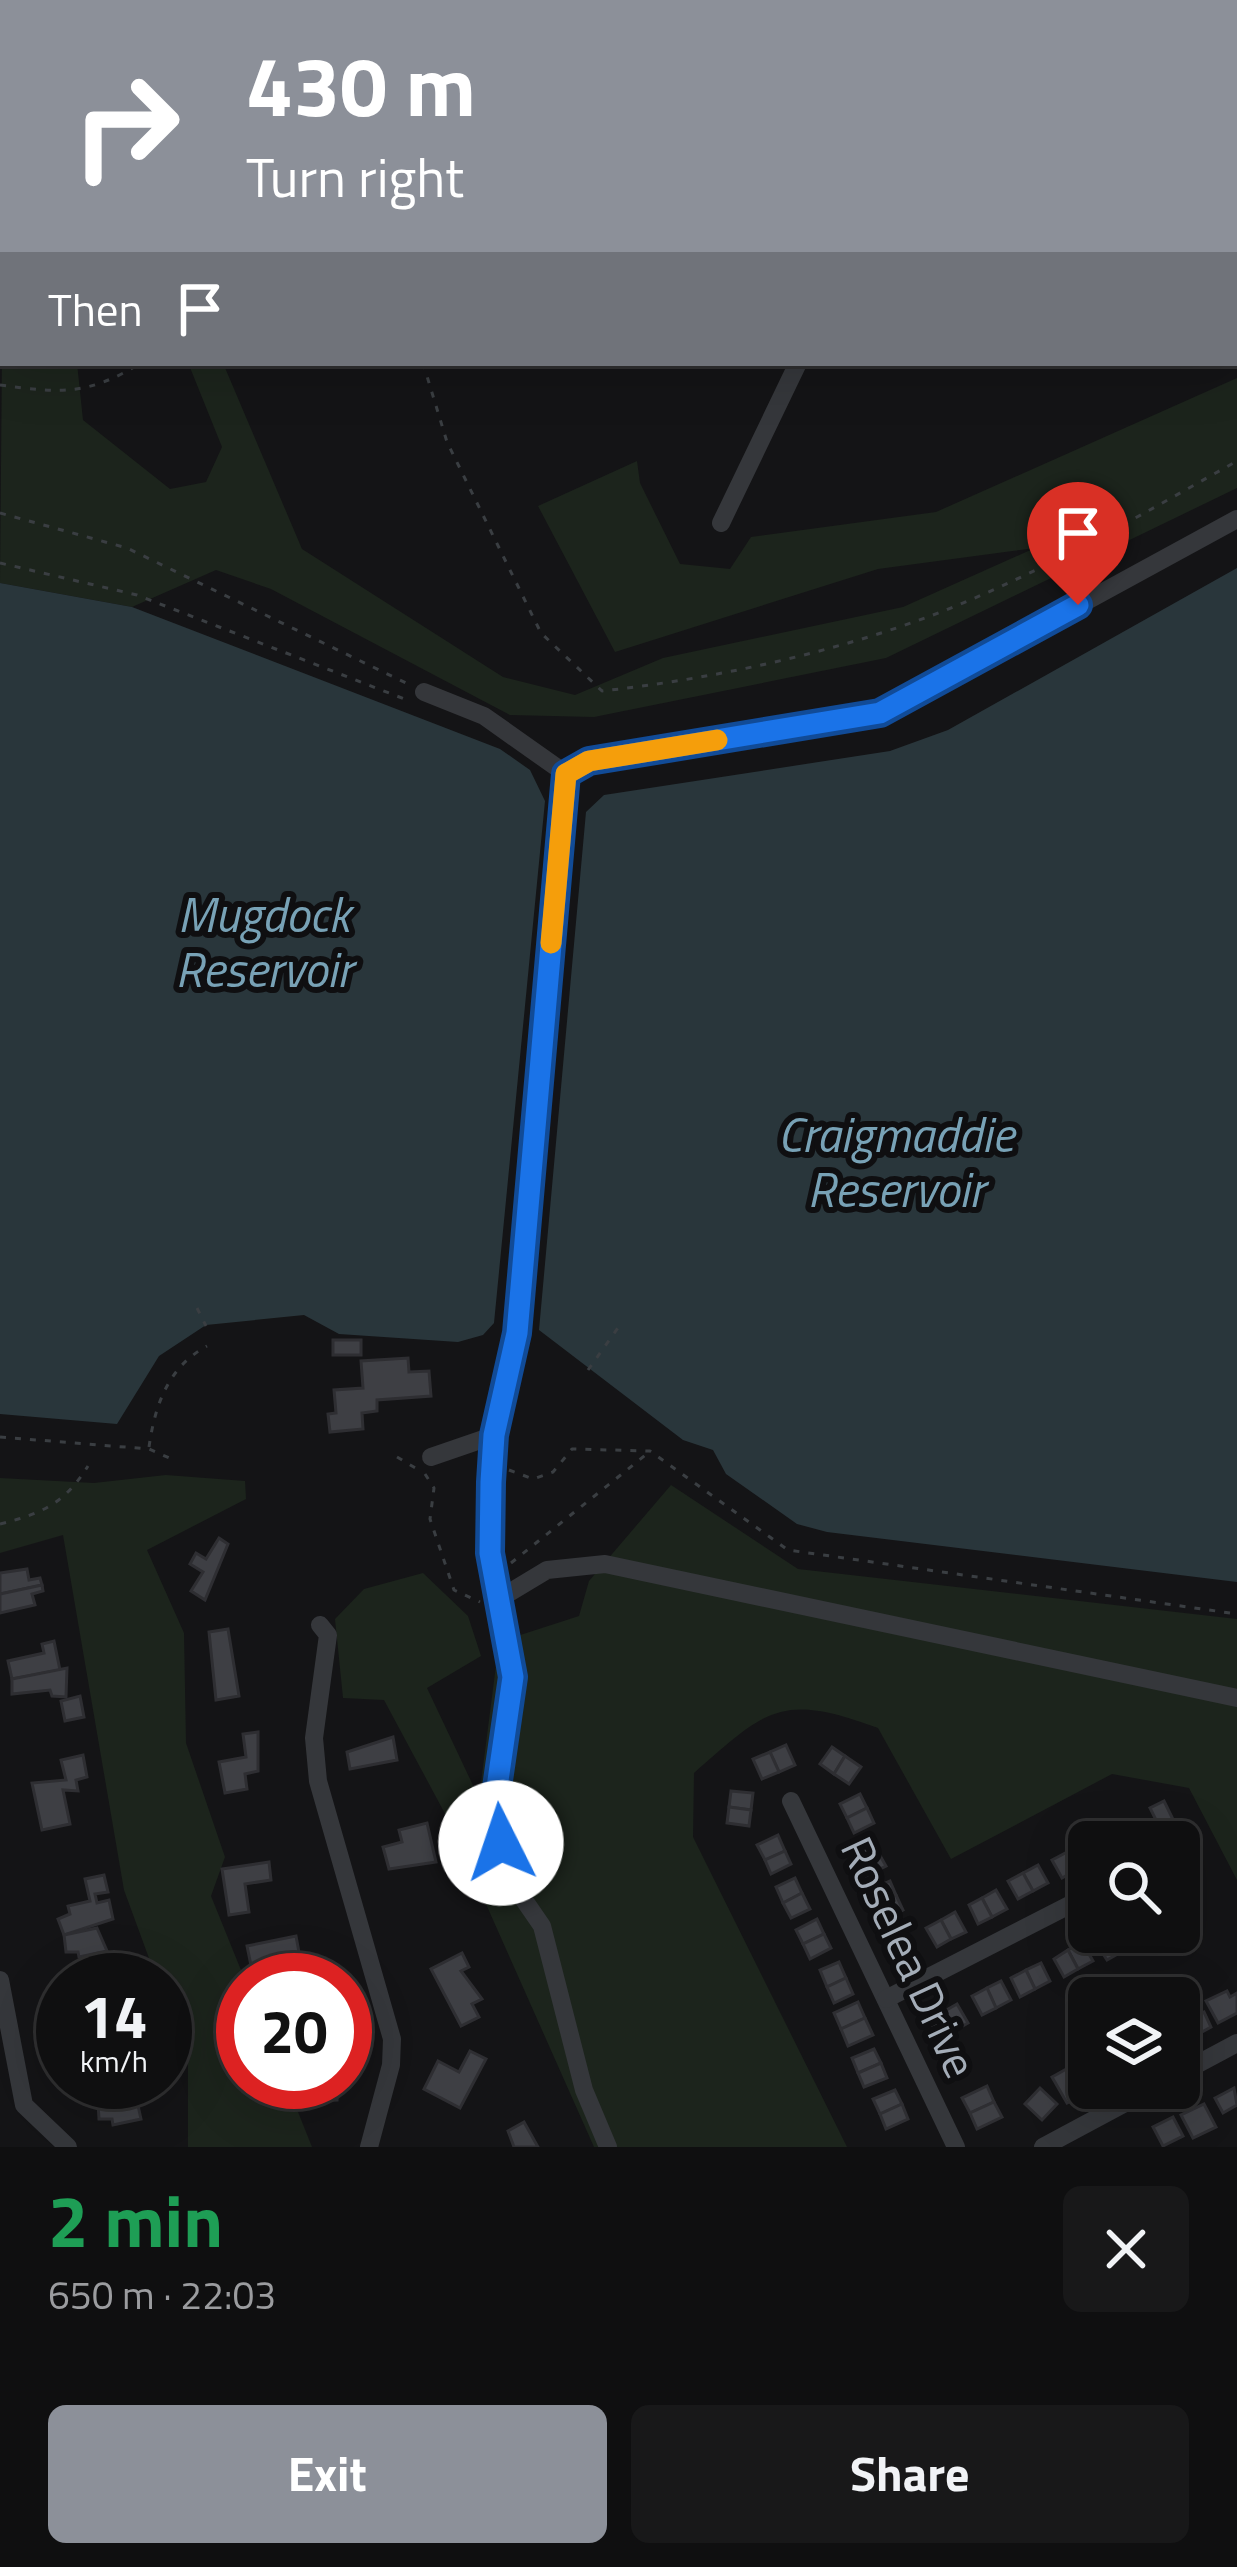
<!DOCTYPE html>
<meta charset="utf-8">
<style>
:root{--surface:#0f0f10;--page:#181819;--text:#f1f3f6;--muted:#9b9c9f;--line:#2f2f30;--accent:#8c9099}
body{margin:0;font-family:"Titillium Web",sans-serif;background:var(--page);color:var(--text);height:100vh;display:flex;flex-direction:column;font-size:45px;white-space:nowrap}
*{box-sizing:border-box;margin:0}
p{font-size:39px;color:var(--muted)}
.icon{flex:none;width:66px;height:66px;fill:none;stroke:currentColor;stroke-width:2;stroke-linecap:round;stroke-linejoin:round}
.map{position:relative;height:2147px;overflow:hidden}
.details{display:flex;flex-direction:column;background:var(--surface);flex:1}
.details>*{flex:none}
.guide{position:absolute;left:0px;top:0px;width:1239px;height:366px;box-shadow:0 12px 48px #0002,0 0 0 3px var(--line);background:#8c9099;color:#fff;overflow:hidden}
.fabs{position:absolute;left:1068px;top:1821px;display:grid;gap:24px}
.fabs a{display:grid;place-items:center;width:132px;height:132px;border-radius:18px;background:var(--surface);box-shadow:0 12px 48px #0002,0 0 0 3px var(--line);font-size:60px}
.speed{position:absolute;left:36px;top:1953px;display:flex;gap:24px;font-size:60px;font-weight:700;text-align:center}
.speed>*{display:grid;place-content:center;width:156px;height:156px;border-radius:50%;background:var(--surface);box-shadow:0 12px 48px #0002,0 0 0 3px var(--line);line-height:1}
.speed small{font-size:30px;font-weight:400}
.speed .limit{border:18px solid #d22;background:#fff;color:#111}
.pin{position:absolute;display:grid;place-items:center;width:102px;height:102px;color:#fff;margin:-123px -51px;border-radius:50% 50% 50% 0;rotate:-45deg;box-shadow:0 0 12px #0007}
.pin .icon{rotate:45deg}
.me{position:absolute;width:132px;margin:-66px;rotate:356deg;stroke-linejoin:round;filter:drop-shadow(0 0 9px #0008)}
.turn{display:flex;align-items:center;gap:42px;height:252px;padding:0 48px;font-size:54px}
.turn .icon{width:156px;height:156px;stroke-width:2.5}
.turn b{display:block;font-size:84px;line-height:102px}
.then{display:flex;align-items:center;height:114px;padding:0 48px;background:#0003;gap:24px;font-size:45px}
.round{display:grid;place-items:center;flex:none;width:126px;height:126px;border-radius:18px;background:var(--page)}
.head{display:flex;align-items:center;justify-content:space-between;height:204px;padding:0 48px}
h1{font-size:72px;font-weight:700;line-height:90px;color:#1e9e55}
.button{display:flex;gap:24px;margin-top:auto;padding:24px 48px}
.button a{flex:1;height:138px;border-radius:18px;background:var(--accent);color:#fff;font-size:48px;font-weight:700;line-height:138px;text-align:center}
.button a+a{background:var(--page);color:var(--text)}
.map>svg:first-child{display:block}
</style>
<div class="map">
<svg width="1237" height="2147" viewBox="0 0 1237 2147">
<rect width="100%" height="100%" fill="#141416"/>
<g fill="#1c241c">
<polygon points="3,235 3,363 77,363 83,420 170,489 206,482 222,447 189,365 223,363 302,549 503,677 575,695 663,658 903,607 1035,548 878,569 615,652 538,506 637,461 640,483 680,564 730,569 751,537 936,512 1237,378 1237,488 886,658 594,717 510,715 271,589 216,570 132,607 0,583"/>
<polygon points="166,1475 245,1481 246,1499 147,1550 184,1633 186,1743 225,1857 211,1896 245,1980 243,2082 286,2082 312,2147 188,2147 188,2064 165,2001 165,1980 157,1980 124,1890 63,1535 0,1553 0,1478 94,1483"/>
<path d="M671,1485L798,1569L1237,1619V1880L1189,1788L1112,1774L951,1859L878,1728C781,1692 767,1709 694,1773L693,1837L847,2147H594L450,1823L384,1700L343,1698L335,1619L364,1589L423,1573L468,1616L481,1656L427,1688L479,1798L499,1642L579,1616L589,1581Z"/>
</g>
<g fill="#29363b">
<polygon points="1237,568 1237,1582 827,1532 797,1524 726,1474 713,1450 683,1440 539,1330 586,812 604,795 890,751 948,730"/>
<polygon points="0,583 132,607 500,749 530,770 545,801 494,1323 483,1335 458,1342 339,1334 304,1315 206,1325 159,1356 117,1424 0,1414"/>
</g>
<g fill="#3e3f44" stroke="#2e2e32" stroke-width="3">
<polygon points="427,0 588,0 574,3"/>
<rect x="333" y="1340" width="28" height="15"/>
<polygon points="408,1358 409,1372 429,1371 431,1396 377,1400 377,1411 362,1413 363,1429 330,1432 328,1414 336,1413 334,1390 363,1388 361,1361"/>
<polygon points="219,1538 228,1544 205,1600 191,1591 203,1572 190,1564 196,1553 206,1559"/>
<polygon points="27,1569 29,1580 40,1578 42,1585 0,1594 0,1573"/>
<polygon points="42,1585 43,1591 32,1594 35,1605 0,1613 0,1594"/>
<polygon points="228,1629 239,1696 216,1700 209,1632"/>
<polygon points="54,1641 60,1670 12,1679 8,1661 44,1653 42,1644"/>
<polygon points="67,1668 66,1697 52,1696 50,1690 12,1694 12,1679"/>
<polygon points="80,1696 84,1717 65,1721 61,1701"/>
<polygon points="258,1732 258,1771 245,1774 247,1789 225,1793 219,1762 246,1757 243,1734"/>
<polygon points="393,1737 397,1760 350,1769 347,1752"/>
<polygon points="786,1745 795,1765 779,1772 770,1752"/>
<polygon points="832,1747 845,1756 834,1774 820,1764"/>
<polygon points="770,1752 779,1772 762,1779 753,1759"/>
<polygon points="83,1755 87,1777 76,1780 78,1791 63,1790 70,1824 42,1830 32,1783 66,1780 61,1760"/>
<polygon points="845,1756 861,1767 849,1784 834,1774"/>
<polygon points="731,1791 753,1793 751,1810 729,1807"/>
<polygon points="860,1794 867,1808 847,1818 840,1804"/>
<polygon points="1164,1801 1184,1842 1179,1844 1151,1842 1144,1828 1157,1822 1150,1808"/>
<polygon points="729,1807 751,1810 749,1826 727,1823"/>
<polygon points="867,1808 874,1823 854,1833 847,1818"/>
<polygon points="1120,1820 1129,1837 1096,1842 1092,1835"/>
<polygon points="427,1823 436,1862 389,1869 383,1847 402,1842 399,1830"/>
<polygon points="778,1835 785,1851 765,1860 757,1845"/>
<polygon points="871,1837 878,1852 857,1863 850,1848"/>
<polygon points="1085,1842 1089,1863 1078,1869 1069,1851"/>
<polygon points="785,1851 791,1864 771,1874 765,1860"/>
<polygon points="1069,1851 1078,1869 1062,1878 1052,1860"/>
<polygon points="878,1852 886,1866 864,1877 857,1863"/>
<polygon points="1183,1857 1198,1885 1179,1895 1179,1859"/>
<polygon points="269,1862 271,1880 245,1884 249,1912 229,1915 222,1869"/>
<polygon points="1038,1865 1048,1883 1033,1891 1023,1873"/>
<polygon points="1023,1873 1033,1891 1018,1899 1008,1881"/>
<polygon points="104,1875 108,1892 95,1894 97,1903 109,1900 113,1919 64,1935 58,1919 70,1914 68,1906 90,1901 85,1879"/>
<polygon points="795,1878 802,1893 783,1903 776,1887"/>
<polygon points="890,1881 896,1895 877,1905 870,1890"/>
<polygon points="996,1890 1007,1909 992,1917 982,1898"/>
<polygon points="802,1893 810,1909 791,1918 783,1903"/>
<polygon points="896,1895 903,1910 884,1920 877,1905"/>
<polygon points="982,1898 992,1917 978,1924 969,1905"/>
<polygon points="955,1912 966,1932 951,1939 941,1920"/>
<polygon points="817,1919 824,1934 803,1944 796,1930"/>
<polygon points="941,1920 951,1939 937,1947 926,1928"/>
<polygon points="97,1928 107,1951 79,1957 78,1952 66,1952 64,1935"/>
<polygon points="1111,1932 1123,1951 1107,1960 1095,1941"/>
<polygon points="824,1934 831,1948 810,1959 803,1944"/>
<polygon points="296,1936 303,1974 254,1980 247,1946"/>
<polygon points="1082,1942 1093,1961 1078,1969 1068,1950"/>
<polygon points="1068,1950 1078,1969 1064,1977 1054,1959"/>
<polygon points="462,1953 469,1967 461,1971 482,1999 472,2004 479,2017 461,2026 431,1969"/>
<polygon points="839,1962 846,1978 827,1987 820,1970"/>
<polygon points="1041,1963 1050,1981 1035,1989 1026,1970"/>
<polygon points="1026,1970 1035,1989 1020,1997 1011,1978"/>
<polygon points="846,1978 853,1994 834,2003 827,1987"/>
<polygon points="1001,1981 1011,2000 996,2008 987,1988"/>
<polygon points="987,1988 996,2008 982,2015 972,1996"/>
<polygon points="1227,1991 1230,1997 1237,1993 1237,2013 1218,2023 1206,2001"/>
<polygon points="858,2002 865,2018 841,2029 834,2013"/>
<polygon points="957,2004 968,2023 940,2039 929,2020"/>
<polygon points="1204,2012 1211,2027 1191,2038 1182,2023"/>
<polygon points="865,2018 873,2035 848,2046 841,2029"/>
<polygon points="874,2049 881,2063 858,2073 852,2058"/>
<polygon points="470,2051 486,2059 460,2108 424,2089 438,2061 459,2072"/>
<polygon points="881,2063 887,2078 864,2087 858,2073"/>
<polygon points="1070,2067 1085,2094 1067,2103 1052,2077"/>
<polygon points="133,2082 130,2096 98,2103 94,2097 94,2082"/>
<polygon points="310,2082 337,2082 337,2100 311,2101"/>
<polygon points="987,2086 994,2102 970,2113 962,2098"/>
<polygon points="1040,2088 1057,2104 1042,2120 1025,2104"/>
<polygon points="1234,2088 1237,2105 1223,2113 1215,2098"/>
<polygon points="895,2090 902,2104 880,2114 873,2099"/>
<polygon points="130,2096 132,2102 137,2101 141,2119 113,2125 112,2119 99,2119 98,2103"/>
<polygon points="994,2102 1002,2117 977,2129 970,2113"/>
<polygon points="902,2104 908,2119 886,2129 880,2114"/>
<polygon points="1204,2104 1216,2127 1193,2138 1181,2115"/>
<polygon points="1173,2117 1183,2136 1163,2146 1153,2127"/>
<polygon points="524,2122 538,2147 514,2147 508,2131"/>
</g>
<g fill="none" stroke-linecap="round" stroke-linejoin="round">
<g stroke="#3a3e42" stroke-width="3" stroke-dasharray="6 9" stroke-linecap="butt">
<polyline points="224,0 226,3"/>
<polyline points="1148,0 1152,3"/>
<polyline points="1236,158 1237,159"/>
<path d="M423,363L447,442L541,633L602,691C712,679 829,654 933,615C1038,575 1139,516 1237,461"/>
<path d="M0,385C61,393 87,396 141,363"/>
<polyline points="0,513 127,548 406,683"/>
<polyline points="0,563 137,595 407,700"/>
<polyline points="197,1308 206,1326"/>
<polyline points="588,1370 620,1325"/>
<polyline points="0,1437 149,1449 176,1461"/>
<path d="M149,1447C155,1405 168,1367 207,1346"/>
<polyline points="397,1457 417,1469"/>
<polyline points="509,1470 533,1479 553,1472 572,1449 650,1451 788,1550 1237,1614"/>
<polyline points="425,1474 434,1488 430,1519 454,1590 480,1602"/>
<path d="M0,1524C43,1513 64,1504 88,1466"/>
<polyline points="511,1563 648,1453"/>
</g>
<g stroke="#35373b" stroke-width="18">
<polyline points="620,0 620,3"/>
<polyline points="939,0 942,3"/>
<polyline points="1095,0 1108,3"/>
<polyline points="956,3 961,0"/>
<polyline points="1230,3 1231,0"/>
<polyline points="1236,88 1237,89"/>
<polyline points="721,523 798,363"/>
<polyline points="424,692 484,716 566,774"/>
<polyline points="431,1457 495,1435"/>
<polyline points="499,1599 547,1570 605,1564 1237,1698"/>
<polyline points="320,1625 328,1635 314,1738 318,1781 392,2039 391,2065 369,2147"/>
<polyline points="791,1801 956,2147"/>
<polyline points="0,1980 24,2105 68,2147"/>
<polyline points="886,1999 1089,1895"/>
<polyline points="1179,2074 1237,2043"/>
<polyline points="608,2147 584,2090 542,1926 509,1878 494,1808 513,1677 491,1553 491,1482 495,1435 517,1333 566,774 589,761 881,713 1237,519"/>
<polyline points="1043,2147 1153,2088"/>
</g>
</g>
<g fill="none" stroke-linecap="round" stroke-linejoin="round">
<defs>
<polyline id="route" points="501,1843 494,1808 513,1677 490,1553 491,1482 494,1435 517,1333 566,774 589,761 880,713 1078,605"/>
</defs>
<use href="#route" stroke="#114b97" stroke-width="30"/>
<use href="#route" stroke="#1a73e8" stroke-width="21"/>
<polyline stroke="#f59e0b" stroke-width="21" points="551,943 566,774 589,761 717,740"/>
</g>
<g text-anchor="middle" stroke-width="12" stroke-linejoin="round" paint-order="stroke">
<g font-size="45" fill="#a4adb8" stroke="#0f0f11">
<text transform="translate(909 1957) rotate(65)" y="16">Roselea Drive</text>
</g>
<g font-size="48" font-style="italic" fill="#78a2b6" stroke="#0f0f11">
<text x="264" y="932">Mugdock<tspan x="264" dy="55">Reservoir</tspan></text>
<text x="896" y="1152">Craigmaddie<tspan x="896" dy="55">Reservoir</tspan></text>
</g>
</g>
</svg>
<div class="fabs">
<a><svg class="icon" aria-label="search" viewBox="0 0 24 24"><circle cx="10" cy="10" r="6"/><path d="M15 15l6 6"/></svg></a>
<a><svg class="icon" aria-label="layers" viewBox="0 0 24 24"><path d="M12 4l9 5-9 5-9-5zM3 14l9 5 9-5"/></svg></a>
</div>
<div class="speed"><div>14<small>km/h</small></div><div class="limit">20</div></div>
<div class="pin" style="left:1078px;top:605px;background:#d93025"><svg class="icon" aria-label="arrive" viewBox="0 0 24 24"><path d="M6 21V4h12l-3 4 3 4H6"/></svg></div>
<svg class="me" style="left:501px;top:1843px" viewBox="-20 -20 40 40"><circle r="19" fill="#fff"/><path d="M0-13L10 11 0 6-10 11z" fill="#1a73e8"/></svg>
<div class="guide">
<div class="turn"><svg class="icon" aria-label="right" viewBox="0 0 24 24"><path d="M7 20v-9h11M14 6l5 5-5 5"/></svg><div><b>430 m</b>Turn right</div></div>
<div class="then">Then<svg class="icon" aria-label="arrive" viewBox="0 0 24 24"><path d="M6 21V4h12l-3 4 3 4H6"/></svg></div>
</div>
</div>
<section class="details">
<div class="head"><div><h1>2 min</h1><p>650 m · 22:03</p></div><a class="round"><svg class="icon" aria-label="close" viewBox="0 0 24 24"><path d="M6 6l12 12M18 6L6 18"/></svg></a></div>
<div class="button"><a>Exit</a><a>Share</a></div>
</section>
